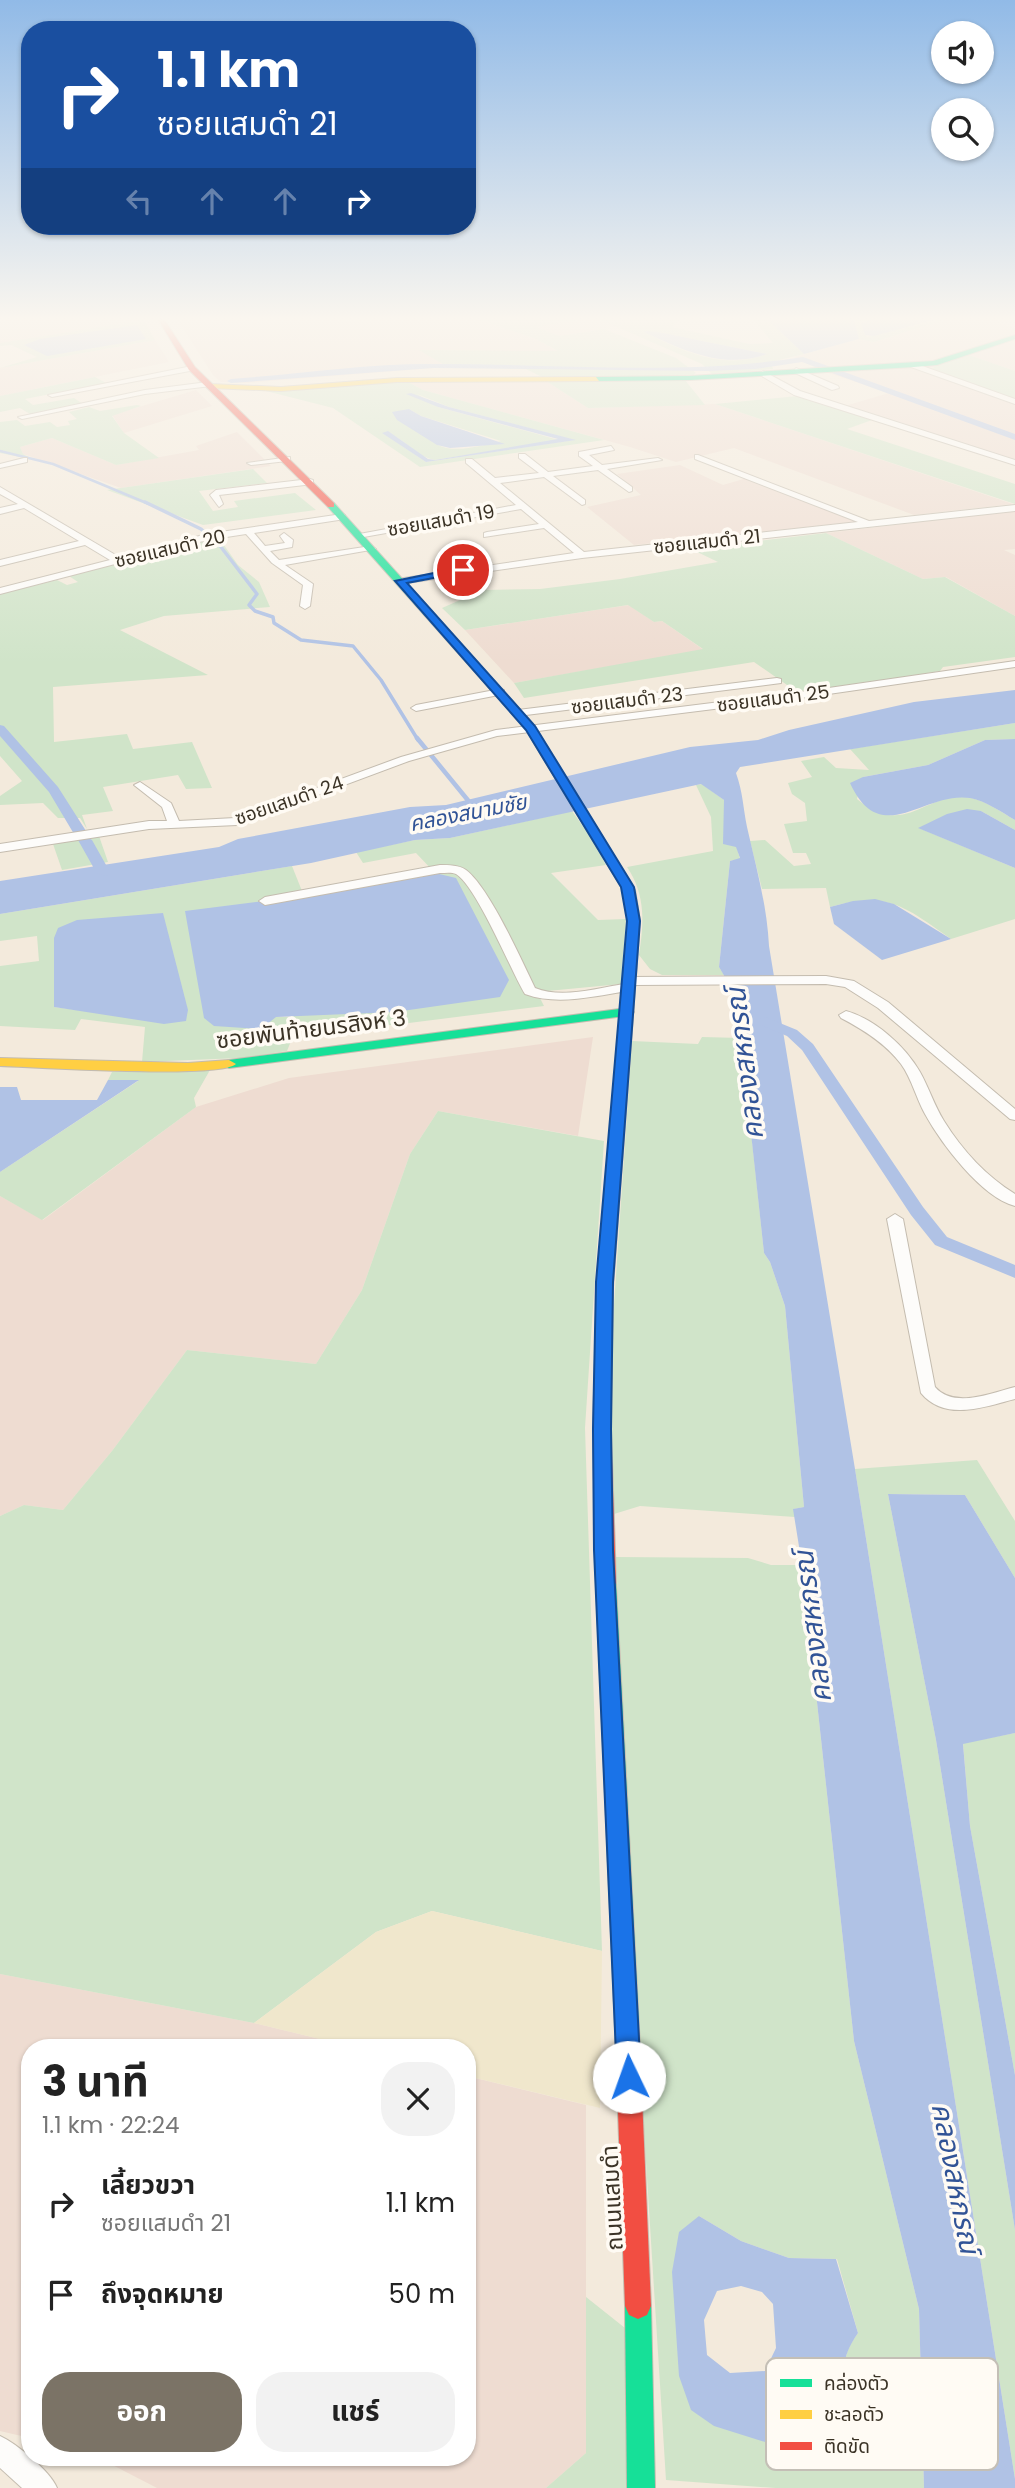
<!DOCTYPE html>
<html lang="th">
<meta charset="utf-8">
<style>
:root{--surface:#fff;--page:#f2f2f2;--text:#222;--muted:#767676;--accent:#7b7366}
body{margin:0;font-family:Poppins,"Noto Sans Thai",sans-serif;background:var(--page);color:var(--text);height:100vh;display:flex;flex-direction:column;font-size:26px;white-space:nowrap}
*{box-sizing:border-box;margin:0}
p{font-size:23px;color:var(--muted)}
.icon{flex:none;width:38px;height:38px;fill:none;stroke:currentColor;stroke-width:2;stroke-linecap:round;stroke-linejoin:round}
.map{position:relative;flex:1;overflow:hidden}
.sheet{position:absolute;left:21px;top:2039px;width:455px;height:427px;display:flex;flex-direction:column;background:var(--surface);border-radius:28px;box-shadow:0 2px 5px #0004}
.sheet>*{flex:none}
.top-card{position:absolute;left:21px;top:21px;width:455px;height:214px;border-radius:28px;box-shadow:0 2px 5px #0004;background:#1a4fa0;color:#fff;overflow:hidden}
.controls{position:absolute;left:931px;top:21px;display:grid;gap:14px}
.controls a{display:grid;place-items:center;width:63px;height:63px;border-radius:50%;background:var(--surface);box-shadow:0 2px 5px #0004;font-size:35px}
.pin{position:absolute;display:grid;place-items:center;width:60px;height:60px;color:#fff;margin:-30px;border:4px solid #fff;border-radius:50%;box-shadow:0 2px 7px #0007}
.me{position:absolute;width:77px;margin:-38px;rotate:357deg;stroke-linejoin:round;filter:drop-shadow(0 0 5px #0008)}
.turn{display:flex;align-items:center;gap:24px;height:147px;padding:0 21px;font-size:32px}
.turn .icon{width:91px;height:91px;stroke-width:2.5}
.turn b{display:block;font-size:49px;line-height:60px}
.lanes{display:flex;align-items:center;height:66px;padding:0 21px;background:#0003;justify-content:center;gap:35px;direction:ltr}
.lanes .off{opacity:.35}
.round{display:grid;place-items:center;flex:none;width:74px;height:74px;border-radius:28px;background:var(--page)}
.overview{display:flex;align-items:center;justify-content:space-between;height:119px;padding:0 21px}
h1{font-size:42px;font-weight:700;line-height:52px}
.primary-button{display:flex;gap:14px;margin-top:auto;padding:14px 21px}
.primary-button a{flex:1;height:80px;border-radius:28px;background:var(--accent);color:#fff;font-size:28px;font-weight:700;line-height:80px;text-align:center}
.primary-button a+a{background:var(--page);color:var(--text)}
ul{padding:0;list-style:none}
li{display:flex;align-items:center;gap:21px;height:91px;padding:0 21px}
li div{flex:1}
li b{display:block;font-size:26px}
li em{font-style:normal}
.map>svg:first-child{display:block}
</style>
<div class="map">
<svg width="1015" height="2488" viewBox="0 0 1015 2488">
<rect width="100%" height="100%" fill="#f3eadc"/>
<g fill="#eedcd1">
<polygon points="30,316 141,316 144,320 0,343 0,321"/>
<polygon points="175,316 333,316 344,321 468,316 536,339 559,352 421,350 448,367 246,383 221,382 213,375"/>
<polygon points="508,316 633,316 647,321 560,336"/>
<polygon points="957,316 983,316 1002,321 997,323 1015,328 1015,371 969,355 1015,399 1015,460 845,406 889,393 822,371 794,357 859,339 875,342"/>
<polygon points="155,340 169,362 0,396 0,368"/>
<polygon points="546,381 588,408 715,404 1013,504 914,515 734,448 676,462 630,447 423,390 408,382"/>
<polygon points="196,390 212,406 124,433 112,415"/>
<polygon points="237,432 271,466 121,488 23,454 20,447 52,438 116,465 199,450 196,446"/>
<polygon points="680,465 723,485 747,478 856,522 634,545 587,507 641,495 617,474"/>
<polygon points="1015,511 1015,549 1004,550 1015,555 1015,616 946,577 923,579 826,533"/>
<polygon points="629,605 654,622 662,621 704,650 514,683 465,630"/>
<polygon points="593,1037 578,1136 438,1111 410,1154 362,1290 316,1364 187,1350 112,1451 63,1510 24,1505 0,1516 0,1196 43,1220 196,1107 289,1078"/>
<polygon points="0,1974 254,2023 353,2047 30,2048 30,2438 0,2431"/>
<polygon points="467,2076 586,2105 586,2453 546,2488 157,2488 97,2457 467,2457"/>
</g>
<g fill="#d0e4c9" fill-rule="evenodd">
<polygon points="468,316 570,316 580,320 536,327 560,336 604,329 676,358 696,373 692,376 542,377 526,369 448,367 419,350 558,351 536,339"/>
<path d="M592,316H660L653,321L670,316H775L768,320L804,354L771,362L773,369L712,374L702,364ZM750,316L773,343L749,344L672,327L682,317ZM645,332L663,333L766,354C726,371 680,351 645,332Z"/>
<polygon points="853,316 884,316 861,323 867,337 957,316 874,342 859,339"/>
<polygon points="144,320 155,340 0,368 37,357 11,345 0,346 0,343"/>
<polygon points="969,355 1015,371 1015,399 932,369 938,364"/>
<polygon points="95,377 106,383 25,399 33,405 74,398 83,404 30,414 20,408 0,412 0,396"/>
<polygon points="685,380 705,405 588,408 546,381"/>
<path d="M408,382L423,390L604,440L420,467L333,408L266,391ZM417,394L449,407L574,440L426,462L383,433C402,434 415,457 435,460L559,440L438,407ZM409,409L421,416L501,441C484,445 455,454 438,445C427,439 417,419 409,409Z"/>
<polygon points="798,396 872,420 847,429 1015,484 1015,504 715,404"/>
<polygon points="137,405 141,406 112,416 124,433 159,458 116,465 52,438 20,447 23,454 35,460 0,453 0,422 17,420 25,426 50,422 57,427 70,425 68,421 77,419 69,412 89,407 100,411"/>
<polygon points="253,469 267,483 199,491 213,511 238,507 234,501 295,493 316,510 203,525 107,490"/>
<polygon points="826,533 923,579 945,577 1015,616 1015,657 943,667 940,671 800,694 754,662 524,698 514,683 703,649 662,621 654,622 628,605 465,630 442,608 483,590 540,589 620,579 718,562 691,549"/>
<polygon points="219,538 238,565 259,582 270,607 164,616 120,630 208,675 53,687 54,742 127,734 133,749 192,742 212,788 186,789 178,775 103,787 113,811 82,815 87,829 80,818 58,818 43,803 0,805 0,796 22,781 0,756 0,593 57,580 67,585 78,582 69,576 155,553 162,555 186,552 181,545"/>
<path d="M1015,723V739L985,740L928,765L863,777L857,799C907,840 924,790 971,798C986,801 1001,812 1015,820V830L981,811L919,828L1015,868V919L951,939C904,906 888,891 830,907L826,888L762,889L750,841L765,840L794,866L811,864L806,853H793L784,824L807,821L805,803L792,794L788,783L812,777L801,761L824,757L836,768L869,770L850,749Z"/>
<path d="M702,784L724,800L740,859L730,861L719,967L724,975H662L650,969L639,955C644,924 646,895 627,867L713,851L711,817L696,785Z"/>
<path d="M572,811L593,840L606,865L551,873L598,920L626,919L621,984L537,992L544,1006L393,1025L297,1026L287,1051L240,1058L142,1062L145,1027L81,1019L75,1030L0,1026V966L39,961L37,936L0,941V914L292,866L304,896L276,1017H292L435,873L416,853L363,863L356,852L415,840L450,838ZM54,938L85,1011L54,1007Z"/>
<polygon points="99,836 108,862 62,870 53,844"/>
<polygon points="702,1037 741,1038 764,1253 770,1262 785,1306 804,1507 794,1509 795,1517 640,1506 614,1514 610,1363 632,1041 698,1044"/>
<polygon points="210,1070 194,1098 196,1107 42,1220 0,1196 0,1172 138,1081 108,1080 112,1072"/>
<polygon points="438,1111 604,1141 585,1428 602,1951 432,1911 376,1932 254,2023 0,1974 0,1516 24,1505 63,1510 112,1451 187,1350 316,1364 362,1290 410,1154"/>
<polygon points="977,1460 1015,1521 1015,1578 965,1495 888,1494 936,1740 1015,2230 1015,2479 855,1469"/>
<path d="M616,1557L748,1558L771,1565H802L854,2041L919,2309L924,2488H776L666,2480L639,2050ZM699,2216L741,2241L789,2258L837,2259L858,2333C838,2361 844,2370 861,2398L679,2376Z"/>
<polygon points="1015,1733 1015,2075 970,1826 963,1743"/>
<polygon points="586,2297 625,2328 628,2488 546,2488 586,2453"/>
</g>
<polygon fill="#f0e7cc" points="432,1911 602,1951 600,2108 467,2076 467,2048 353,2047 254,2023 376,1932"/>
<g fill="#b0c2e5" fill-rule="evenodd">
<polygon points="775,316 853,316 859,339 804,354 768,320"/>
<polygon points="884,316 948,316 874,336 865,335 861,323"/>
<polygon points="137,325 146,339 47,356 24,345 40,339"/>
<path d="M647,331L663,333L767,354C723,370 683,350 644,332Z"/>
<polygon points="411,393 449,407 576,440 426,462 382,433 388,431 428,459 435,460 558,439 438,407 406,394"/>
<polygon points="409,409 421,416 505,444 450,448 437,445 397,420 392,412"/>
<path d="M1015,690V723L740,767L736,773C743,793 743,807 747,827C756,867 767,905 769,946L855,1469L1015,2479V2488H924L919,2309L854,2041L802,1565L793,1509L804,1507L785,1306L770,1262L764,1253L741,1041L732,989L719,967L730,861L740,858L736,847L723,844L724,800L701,784L450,838L415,840L311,863L0,914V881L219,847L238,839L410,807L446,805L690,747L758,740L789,730L914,702Z"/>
<path d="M1015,739V820C1001,812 986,801 970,798C923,791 881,850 850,783L863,777L928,765L985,740Z"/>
<polygon points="967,809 981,811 1015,830 1015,868 918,828 947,814"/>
<polygon points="435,873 456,878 509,980 500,997 395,1012 276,1017 261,1029 214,1026 204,1018 185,911 304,896"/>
<polygon points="875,899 894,904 951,939 882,960 834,924 830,907 853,901"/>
<polygon points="163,913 188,1010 186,1021 164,1024 54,1007 54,938 58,928 77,920"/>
<polygon points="108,1080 139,1080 0,1172 0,1087 17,1087 21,1100 97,1100"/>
<polygon points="888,1494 965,1495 1015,1578 1015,1733 963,1744 970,1826 1015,2075 1015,2230 936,1740"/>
<path d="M699,2216L741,2241L789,2258L836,2259L858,2333C824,2382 868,2379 864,2419C863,2429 854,2441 850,2449H787L714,2426L691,2410L679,2376L672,2272L679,2232ZM741,2286L762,2292L773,2304L776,2348L765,2371L730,2373L707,2355L704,2320L717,2291Z"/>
</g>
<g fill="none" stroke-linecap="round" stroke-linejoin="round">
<polyline stroke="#b0c2e5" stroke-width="2.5" points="0,451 53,464 149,504"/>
<polyline stroke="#b0c2e5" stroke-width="3.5" points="145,502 201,529 221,547 257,594 249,605 255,611 273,617 274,623 301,640 353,646 381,680 418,740"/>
<polyline stroke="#b0c2e5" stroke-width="4.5" points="417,738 471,804"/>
<g fill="#b0c2e5" fill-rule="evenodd">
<path d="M803,357L1015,434V440L802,362L755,369L708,371L433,368L231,383L227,381L231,379C299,374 370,363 437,364C558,364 684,376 803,357Z"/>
<polygon points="0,725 4,726 58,787 86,831 84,834 74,834 49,792 0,736"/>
<polygon points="85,836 92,840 110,872 108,875 103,876 96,872 78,840"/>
<polygon points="765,1017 797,1030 813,1044 923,1207 947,1237 1015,1265 1015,1278 935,1245 911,1215 802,1050 787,1036 760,1025 757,1022 760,1019"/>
</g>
<defs>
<g id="street">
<polygon points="914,363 1015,399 1015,404 911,367"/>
<polygon points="192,366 195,370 52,397 48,395"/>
<polygon points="796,368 838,386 839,388 832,390 793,372"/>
<polygon points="763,371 800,391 1015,460 1015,465 794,395 760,375"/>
<polygon points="208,382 211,386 145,394 22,419 18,417 145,390"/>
<polygon points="611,446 614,450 589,455 602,465 658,458 662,460 607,469 632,487 632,491 629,492 598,470 553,476 585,500 585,504 582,505 544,477 500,483 584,552 858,522 695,459 695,455 698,455 869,521 1015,505 1015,511 582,558 400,584 395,581 397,579 574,553 544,528 484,537 484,533 487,532 539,524 521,509 358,538 354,535 516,505 466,463 466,459 472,459 495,478 539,473 519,458 519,454 525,454 548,472 593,466 579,456 579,452"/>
<polygon points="290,457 290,461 287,461 251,465 247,463"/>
<polygon points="24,458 27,458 27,462 0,468 0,464"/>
<polygon points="310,479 313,480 313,484 219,495 223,504 219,507 210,495 216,490"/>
<polygon points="0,487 119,557 207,534 342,514 345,515 345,519 254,533 265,546 285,543 280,536 284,533 293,540 292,547 270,551 279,560 371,546 376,549 285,565 313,584 310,606 305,609 300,606 303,585 272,563 246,534 207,540 0,594 0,588 110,560 85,545 0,566 0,560 79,541 24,508 0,514 0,508 18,504 0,494"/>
<polygon points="1015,661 1015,667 801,698 497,736 409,761 237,825 149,829 0,852 0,844 149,821 167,821 162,807 134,785 140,782 171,803 179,821 235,818 401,757 496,730 801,692"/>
<polygon points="777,678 781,679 781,683 518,716 513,713 518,710"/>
<polygon points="500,689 504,690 504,694 416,711 411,708 416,705"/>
<path d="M440,865C449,865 459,865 466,870C489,887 522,961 535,988C562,999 597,988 624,984V978L629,977L826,976L854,981L888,1002L1015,1109V1120L1010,1119L878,1008L845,987L826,984L633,985V990L628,991C594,996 558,1006 525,994C510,969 477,887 456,874C452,872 445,873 440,873L265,905L259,901L265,897Z"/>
<path d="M846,1011C875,1019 905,1046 920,1072C929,1088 934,1105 944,1121C962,1150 986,1176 1015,1194V1206C981,1197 941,1143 925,1114C916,1098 912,1079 901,1064C886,1044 864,1030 841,1018L839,1015Z"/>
<path d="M895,1214L903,1219L935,1387C954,1409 991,1393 1015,1387V1399C984,1407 945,1422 921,1393L887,1219Z"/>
<path d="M0,2436C17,2444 50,2471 57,2488H22L0,2468Z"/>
</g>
<g id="fast">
<polygon points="1015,335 1015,339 937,365 914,367 690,380 596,381 592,379 596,377 690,376 933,361"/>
<polygon points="328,503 334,503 533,724 635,890 640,921 638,937 633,938 627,934 628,921 623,890 525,728 328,507"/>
<polygon points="627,1008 632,1009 634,1012 632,1015 229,1068 222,1064 229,1060"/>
<polygon points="606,1575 613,1578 616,1583 639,2028 635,2036 627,2039 619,2036 615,2028 596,1583 599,1578"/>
<polygon points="638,2293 647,2297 651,2306 655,2488 627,2488 625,2306 629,2297"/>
</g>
<g id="slow">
<polygon points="596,377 599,381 397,382 281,391 210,388 206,386 210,384 281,387 397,378"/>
<polygon points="633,930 639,934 613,1287 605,1292 597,1287 627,934"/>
<path d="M0,1058L188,1063L229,1060L236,1064C220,1079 34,1067 0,1066Z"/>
</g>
<g id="jam">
<polygon points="156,316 162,316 195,367 334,503 334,507 328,507 189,370"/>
<polygon points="605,1282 613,1287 611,1429 616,1583 613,1588 606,1591 599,1588 596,1583 593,1429 597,1287"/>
<polygon points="627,2017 635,2020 639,2028 651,2306 647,2315 638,2319 629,2315 625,2306 615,2028 619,2020"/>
</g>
</defs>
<use href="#street" stroke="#c4bcaf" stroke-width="2"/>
<use href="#fast" stroke="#c4bcaf" stroke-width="2"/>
<use href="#slow" stroke="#c4bcaf" stroke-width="2"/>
<use href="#jam" stroke="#c4bcaf" stroke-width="2"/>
<use href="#street" fill="#fdfcfa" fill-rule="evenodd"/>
<use href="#fast" fill="#16e098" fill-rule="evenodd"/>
<use href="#slow" fill="#ffcf43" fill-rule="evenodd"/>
<use href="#jam" fill="#f24e42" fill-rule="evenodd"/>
</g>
<linearGradient id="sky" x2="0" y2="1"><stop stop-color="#91bae7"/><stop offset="0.48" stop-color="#faf6ef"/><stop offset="1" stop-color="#faf6ef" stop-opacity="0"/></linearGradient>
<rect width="1015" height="664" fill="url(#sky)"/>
<polygon fill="#1a73e8" stroke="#114b97" stroke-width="2" points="463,567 468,570 466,572 407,583 535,726 634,887 640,921 613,1282 611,1429 613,1550 641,2077 637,2085 629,2089 620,2085 617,2077 594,1550 593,1429 596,1282 627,921 621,887 526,730 395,581"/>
<g text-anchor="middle" stroke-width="7" stroke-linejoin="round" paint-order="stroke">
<g font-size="19" fill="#3b3326" stroke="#fffbf4">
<text transform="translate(441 520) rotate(-10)" y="7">ซอยแสมดำ 19</text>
<text transform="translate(707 541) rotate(-6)" y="7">ซอยแสมดำ 21</text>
<text transform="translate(170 548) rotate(-13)" y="7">ซอยแสมดำ 20</text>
<text transform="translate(773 698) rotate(-7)" y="7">ซอยแสมดำ 25</text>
<text transform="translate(627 700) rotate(-7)" y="7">ซอยแสมดำ 23</text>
<text transform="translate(289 800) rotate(-19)" y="7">ซอยแสมดำ 24</text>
</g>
<g font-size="21" font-style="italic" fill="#315396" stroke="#fffbf4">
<text transform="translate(468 813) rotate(-11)" y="7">คลองสนามชัย</text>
</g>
<g font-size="23" fill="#3b3326" stroke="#fffbf4">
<text transform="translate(311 1029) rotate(-7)" y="8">ซอยพันท้ายนรสิงห์ 3</text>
<text transform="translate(612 2198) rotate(-93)" y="8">ถนนแสมดำ</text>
</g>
<g font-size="28" font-style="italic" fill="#315396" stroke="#fffbf4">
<text transform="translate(744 1064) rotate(-97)" y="10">คลองสหกรณ์</text>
<text transform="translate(812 1627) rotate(-97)" y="10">คลองสหกรณ์</text>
<text transform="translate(956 2178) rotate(79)" y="10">คลองสหกรณ์</text>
</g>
</g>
<rect x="766" y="2358" width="232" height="112" rx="10" fill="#fffbf4" stroke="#c4bfb6" stroke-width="2"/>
<rect x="780" y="2379" width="32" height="8" fill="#16e098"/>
<rect x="780" y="2410" width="32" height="9" fill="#ffcf43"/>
<rect x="780" y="2442" width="32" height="8" fill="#f24e42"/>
<g font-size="19" fill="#3b3326">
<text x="824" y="2390">คล่องตัว</text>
<text x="824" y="2421">ชะลอตัว</text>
<text x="824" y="2453">ติดขัด</text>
</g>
</svg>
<div class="controls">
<a><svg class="icon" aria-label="sound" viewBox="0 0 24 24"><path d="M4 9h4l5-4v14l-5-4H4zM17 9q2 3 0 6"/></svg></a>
<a><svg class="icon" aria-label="search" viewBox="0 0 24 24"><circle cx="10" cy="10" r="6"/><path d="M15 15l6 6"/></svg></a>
</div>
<div class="pin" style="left:463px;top:570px;background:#d93025"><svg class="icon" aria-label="arrive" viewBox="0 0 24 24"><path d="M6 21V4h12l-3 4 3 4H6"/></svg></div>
<svg class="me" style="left:629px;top:2077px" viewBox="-20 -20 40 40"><circle r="19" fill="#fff"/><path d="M0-13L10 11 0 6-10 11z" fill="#1a73e8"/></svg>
<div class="top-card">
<div class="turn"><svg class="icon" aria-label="right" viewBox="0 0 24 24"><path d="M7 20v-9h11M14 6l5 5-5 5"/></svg><div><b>1.1 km</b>ซอยแสมดำ 21</div></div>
<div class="lanes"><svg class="icon off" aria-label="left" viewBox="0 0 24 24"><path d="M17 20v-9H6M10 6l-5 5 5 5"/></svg><svg class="icon off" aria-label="ahead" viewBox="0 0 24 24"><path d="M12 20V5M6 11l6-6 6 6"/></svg><svg class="icon off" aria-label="ahead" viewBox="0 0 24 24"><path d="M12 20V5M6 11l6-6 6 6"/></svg><svg class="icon" aria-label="right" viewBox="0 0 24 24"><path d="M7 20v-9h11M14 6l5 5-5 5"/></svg></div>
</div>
<section class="sheet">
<div class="overview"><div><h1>3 นาที</h1><p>1.1 km · 22:24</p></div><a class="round"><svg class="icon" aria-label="close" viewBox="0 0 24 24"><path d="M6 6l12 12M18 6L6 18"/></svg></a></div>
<ul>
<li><svg class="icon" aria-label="right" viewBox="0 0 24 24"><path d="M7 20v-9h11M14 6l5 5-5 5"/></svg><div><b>เลี้ยวขวา</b><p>ซอยแสมดำ 21</p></div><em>1.1 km</em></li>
<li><svg class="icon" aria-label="arrive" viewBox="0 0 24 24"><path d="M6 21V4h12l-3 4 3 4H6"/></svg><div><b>ถึงจุดหมาย</b></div><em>50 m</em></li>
</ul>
<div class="primary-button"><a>ออก</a><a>แชร์</a></div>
</section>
</div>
